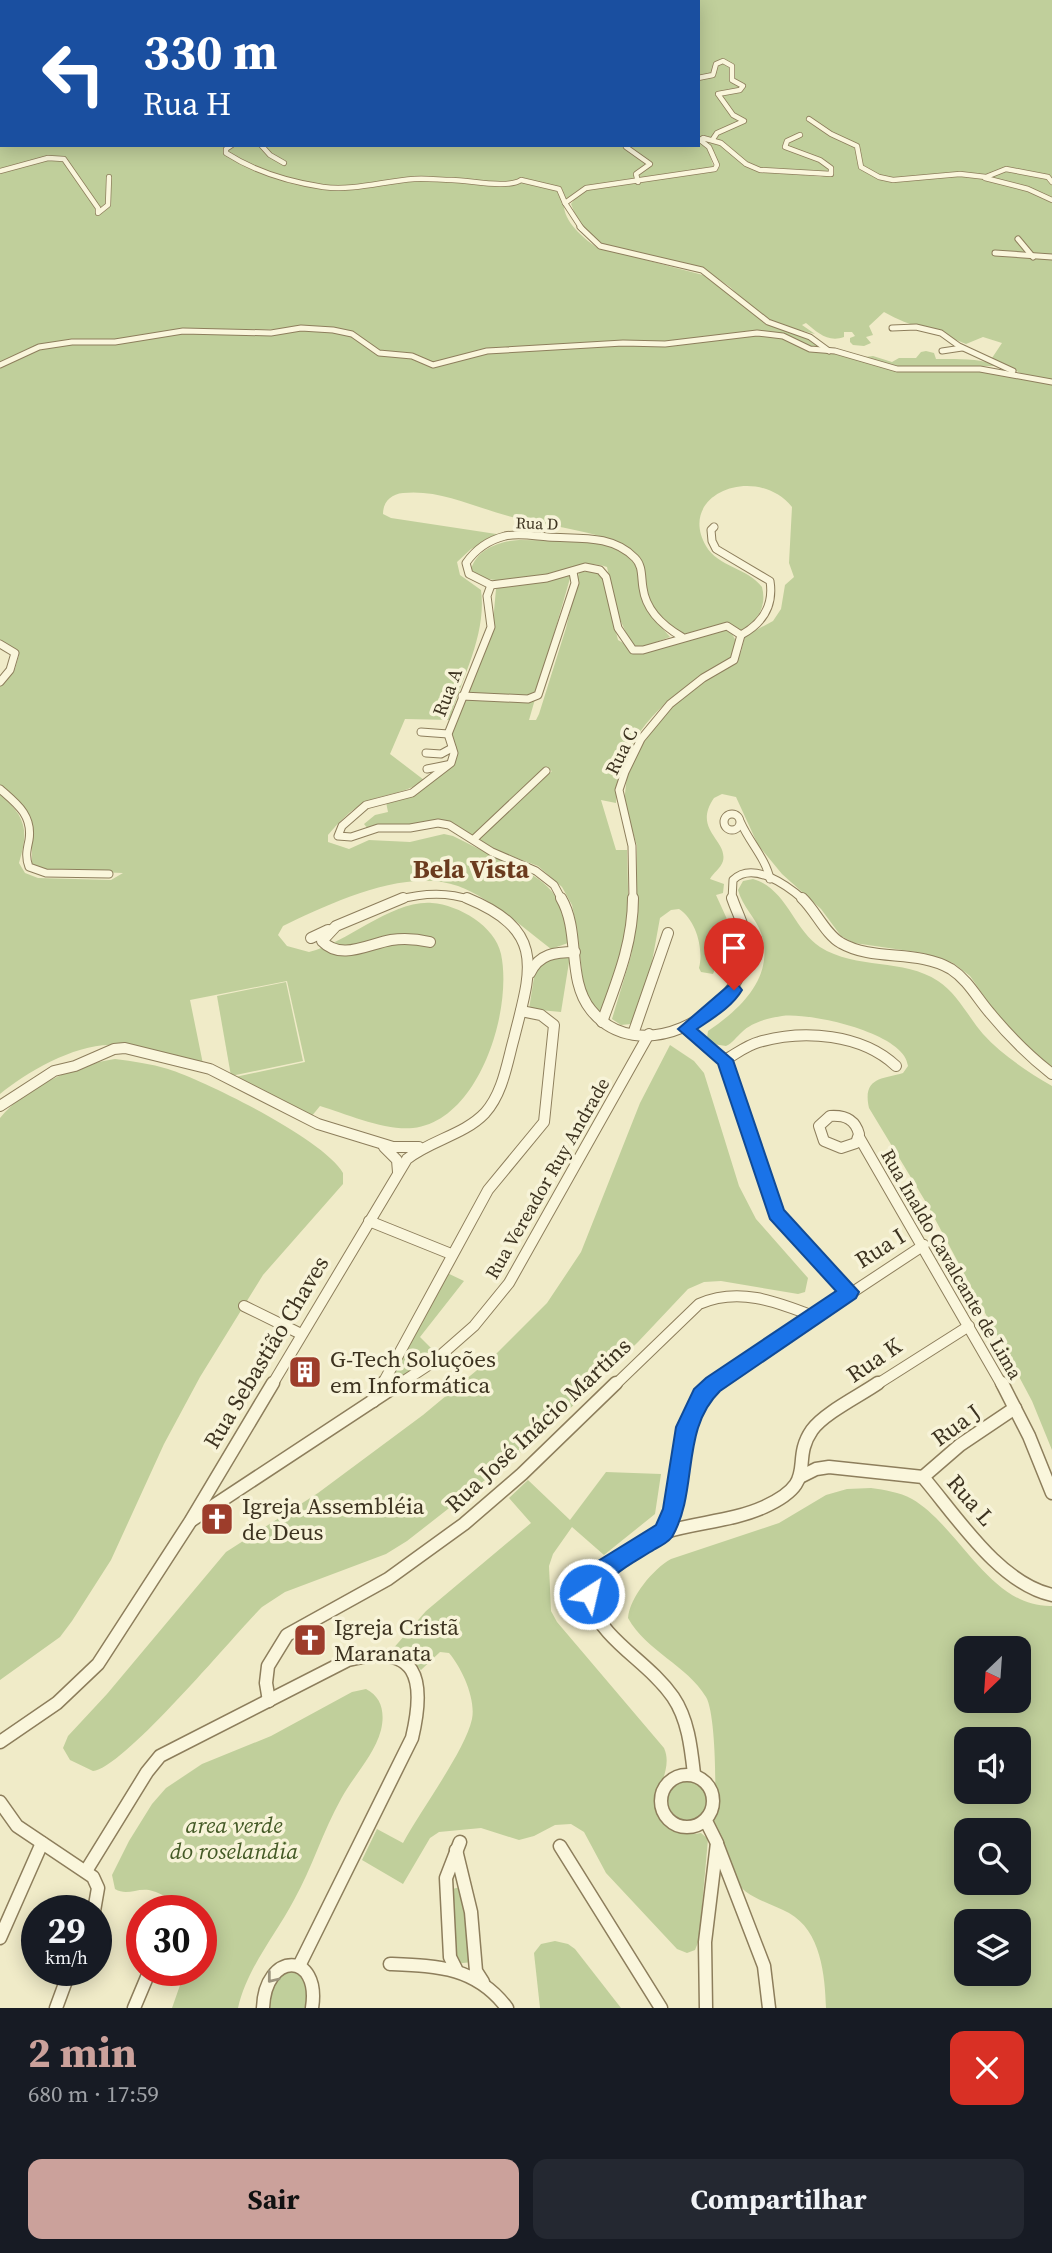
<!DOCTYPE html>
<html lang="pt">
<meta charset="utf-8">
<style>
:root{--surface:#171b24;--page:#242831;--text:#f1f3f6;--muted:#9ea1a6;--accent:#cba19b}
body{margin:0;font-family:"Source Serif 4",serif;background:var(--page);color:var(--text);height:100vh;display:flex;flex-direction:column;font-size:26px;white-space:nowrap}
*{box-sizing:border-box;margin:0}
p{font-size:23px;color:var(--muted)}
.icon{flex:none;width:38px;height:38px;fill:none;stroke:currentColor;stroke-width:2;stroke-linecap:round;stroke-linejoin:round}
.map{position:relative;height:2008px;overflow:hidden}
.panel{display:flex;flex-direction:column;background:var(--surface);flex:1}
.panel>*{flex:none}
.top-card{position:absolute;left:0px;top:0px;width:700px;height:147px;box-shadow:0 4px 18px #0003;background:#1a4fa0;color:#fff;overflow:hidden}
.needle{width:46px;rotate:205deg}
.tools{position:absolute;left:954px;top:1636px;display:grid;gap:14px}
.tools a{display:grid;place-items:center;width:77px;height:77px;border-radius:14px;background:var(--surface);box-shadow:0 4px 18px #0003;font-size:35px}
.speed{position:absolute;left:21px;top:1895px;display:flex;gap:14px;font-size:35px;font-weight:700;text-align:center}
.speed>*{display:grid;place-content:center;width:91px;height:91px;border-radius:50%;background:var(--surface);box-shadow:0 4px 18px #0003;line-height:1}
.speed small{font-size:18px;font-weight:400}
.speed .limit{border:10px solid #d22;background:#fff;color:#111}
.pin{position:absolute;display:grid;place-items:center;width:60px;height:60px;color:#fff;margin:-72px -30px;border-radius:50% 50% 50% 0;rotate:-45deg;box-shadow:0 0 7px #0007}
.pin .icon{rotate:45deg}
.me{position:absolute;width:77px;margin:-38px;rotate:35deg;stroke-linejoin:round;filter:drop-shadow(0 0 5px #0008)}
.turn{display:flex;align-items:center;gap:24px;height:147px;padding:0 28px;font-size:32px}
.turn .icon{width:91px;height:91px;stroke-width:2.5}
.turn b{display:block;font-size:49px;line-height:60px}
.round{display:grid;place-items:center;flex:none;width:74px;height:74px;border-radius:14px;background:var(--page)}
.overview{display:flex;align-items:center;justify-content:space-between;height:119px;padding:0 28px}
h1{font-size:42px;font-weight:700;line-height:52px;color:var(--accent)}
.primary-button{display:flex;gap:14px;margin-top:auto;padding:14px 28px}
.primary-button a{flex:1;height:80px;border-radius:14px;background:var(--accent);color:#111;font-size:28px;font-weight:700;line-height:80px;text-align:center}
.primary-button a+a{background:var(--page);color:var(--text)}
.map>svg:first-child{display:block}
</style>
<div class="map">
<svg width="1052" height="2008" viewBox="0 0 1052 2008">
<rect width="100%" height="100%" fill="#f0ebc8"/>
<g fill="#c0cf9b" fill-rule="evenodd">
<path d="M0,0H1052V381L1022,374L992,358L1002,343L983,337L966,344C939,332 910,327 884,312L869,326L873,335L866,337L871,343L864,346L853,345L850,342V338L855,336L852,332H844V337C828,343 817,332 806,323L802,325L815,334L775,324L751,308L730,287L702,268L603,246L579,224L571,204L580,192L591,188L718,169L720,166C715,155 713,147 702,140L717,141L753,170L824,177C805,171 770,176 754,167C734,156 725,131 698,139V2H2V145H698V141L707,147L714,168L585,187L564,202C562,220 582,237 596,247L703,275L728,291L765,324L811,340L826,350L808,346L789,337L755,332L733,333L654,343L614,341L541,345L448,358L432,364L421,358L378,351L339,329L187,330L117,340L36,346L0,363Z"/>
<path d="M317,328L351,335L374,352L405,356L424,363L467,359L489,352L617,344L661,347L740,335H768L780,337L806,349L834,353L894,369L932,372L980,371L1052,383V1070L1034,1058L993,1009L970,976L953,963L923,953L854,943L841,936L821,909L782,874L758,845L736,797L722,794L714,798C692,830 728,840 723,861C721,868 713,873 710,879L724,884L723,893L716,895L737,941H720L719,960L713,974L701,972L699,968C704,949 696,920 679,909L671,910L660,918L649,978L631,1024L621,1025L612,1019L631,956L637,918V846L624,802L627,776L645,739L675,703L698,684L733,665L741,652L745,636L773,621L781,609L785,585L794,577L789,563L792,507C756,463 676,494 706,546C718,567 748,568 762,587C767,606 758,622 741,631C719,612 693,644 676,631C664,623 653,612 648,599C642,580 644,558 626,546C602,532 542,525 512,517C476,508 441,489 403,493C391,494 383,502 383,514L391,518L503,535L471,549L457,562L460,575L481,590C487,636 461,678 450,720L405,719L390,754L424,780C406,794 386,793 366,802C351,809 338,823 328,835V842L349,849L369,840L410,842L444,834L453,836C468,843 482,851 497,857C542,878 566,889 568,943L551,949C522,927 492,899 458,886C406,867 330,903 283,926L278,935L287,946L309,952C348,943 391,900 432,903C459,905 495,926 501,954C513,1010 479,1121 413,1128C386,1131 346,1114 320,1106L311,1117L235,1077L305,1062L287,981L190,1000L203,1064C174,1057 143,1046 113,1045C77,1043 26,1072 0,1094V794C26,817 29,830 19,863L25,873L38,878L111,880L123,873L42,870L32,865V824L0,786V685L15,669L19,655L17,650L0,641V367L37,348L72,343H108L180,332L225,334Z"/>
<path d="M926,351L934,353L936,359C954,359 983,358 997,366L894,367L865,357L873,356L892,362L899,358H916L921,352Z"/>
<path d="M519,540L595,541L621,550L635,564L652,616L670,637L646,646L639,653H646L721,629L731,632L736,641L729,662C671,691 619,733 616,803L601,800L616,850H627L629,924L609,1004L599,1014L585,999L577,929L572,905L562,887L538,866L498,851L478,839L552,771L546,769L474,837L450,824L368,829L364,824L375,815L388,812L386,802L417,794L452,764V729L492,633L496,589L502,585L571,575L529,720H536L539,714L566,628L579,572L594,571L602,577L618,640L625,644L629,639L617,613L607,567C585,559 571,570 549,575C529,579 486,587 471,570C476,549 500,541 519,540Z"/>
<path d="M753,879C786,888 794,930 820,947C856,970 904,958 938,981C957,993 969,1018 983,1034C1002,1055 1028,1072 1052,1086V1450L1032,1401L927,1204L869,1108C862,1077 883,1079 903,1073L908,1066C906,1033 809,1012 782,1016C769,1018 752,1022 742,1032C736,1037 733,1043 726,1046L713,1044L707,1038L708,1031C739,1010 776,977 761,933C756,918 742,906 738,890L743,881Z"/>
<polygon points="570,956 561,1012 529,1009 535,971 545,959"/>
<polygon points="286,982 303,1061 231,1076 217,996"/>
<path d="M670,1045L694,1061L704,1073L739,1186L756,1219L808,1278L805,1292L798,1294L721,1281L704,1282L688,1289L638,1342L544,1434L407,1541L386,1554L285,1592L262,1607C233,1636 124,1768 93,1771L70,1760L63,1748L68,1736L107,1694L226,1552L318,1493L423,1415L494,1356L547,1303L581,1252L640,1103Z"/>
<path d="M115,1059C133,1061 151,1064 168,1069C206,1081 325,1140 343,1173V1184L263,1275L200,1377L164,1444L111,1560L72,1621L60,1637L0,1680V1118C24,1088 77,1064 115,1059Z"/>
<polygon points="443,1271 464,1281 420,1337 437,1354 404,1377 394,1380 391,1379"/>
<path d="M606,1472L661,1474L655,1514L604,1555L572,1527L553,1554L549,1566L551,1611L557,1622L664,1748C676,1774 642,1799 671,1825C680,1834 690,1835 701,1833L708,1839L699,1940L695,1950L687,1953L677,1949L606,1873L584,1832L571,1824L555,1825L534,1836L519,1840L481,1828L439,1832L430,1838L403,1884L362,1860L377,1829L403,1843C420,1811 465,1751 472,1719C476,1699 462,1668 449,1653L440,1652L421,1670L407,1656L391,1651L426,1611L531,1523L509,1498L528,1480L570,1520Z"/>
<path d="M871,1488C885,1490 899,1492 912,1499C959,1526 990,1608 1052,1606V2008H826C825,1975 821,1931 789,1913C769,1902 743,1898 732,1875C726,1862 715,1833 713,1819C713,1813 715,1805 715,1798C716,1779 715,1712 706,1697C687,1665 646,1651 628,1618C630,1597 653,1569 671,1559L779,1523L826,1495L847,1489ZM966,1648H1018V1701H966ZM966,1740H1018V1792H966ZM966,1830H1018V1883H966ZM966,1922H1018V1974H966Z"/>
<path d="M366,1689C382,1697 385,1713 381,1730C374,1756 354,1775 341,1799C323,1831 312,1868 294,1900C275,1936 247,1968 238,2008H172L185,1971L201,1970V1911C182,1911 168,1894 149,1890C136,1888 127,1896 115,1889L112,1875L129,1841L152,1804L166,1788L202,1764L271,1736L352,1692Z"/>
<circle cx="688" cy="1800" r="20"/>
<polygon points="465,1886 473,1962 453,1964 448,1890"/>
<polygon points="555,1941 568,1944 575,1949 621,2008 540,2008 534,1953 541,1944"/>
<polygon points="282,1969 304,1972 310,2008 267,2008 265,2001"/>
</g>
<g fill="none" stroke-linecap="round" stroke-linejoin="round">
<defs>
<g id="minor-far4">
<polyline points="698,78 713,75 716,64 723,61 732,66 732,80 743,86 740,90 718,94 733,115 744,121 717,133 713,139"/>
<polyline points="809,119 831,134 857,146 861,167 879,177 893,180 960,174 986,177 1006,169 1048,177 1052,182"/>
<path d="M232,145L226,149V153C254,171 290,182 323,187C354,191 384,181 414,179C427,178 440,180 452,180C469,180 508,189 521,180L559,189L565,203"/>
<polyline points="261,145 270,155 284,163"/>
<polyline points="626,147 650,164 636,174 638,182"/>
<polyline points="0,171 48,158 64,159 98,208 98,213 108,205 109,177"/>
<polyline points="985,178 1028,189 1052,200"/>
<polyline points="582,229 565,203 586,188 715,169 717,165 709,147 700,140 703,138 721,143 746,164 760,170 831,174 831,168 820,160 785,147 787,141 800,135"/>
</g>
<g id="minor-far3">
<polyline points="580,227 600,246 702,270 768,322 810,337 829,351"/>
<polyline points="1018,239 1033,257"/>
<polyline points="995,253 1052,257"/>
<polyline points="892,328 916,327 941,333 959,346 1013,371"/>
<polyline points="942,351 962,348"/>
<polyline points="0,365 39,347 72,342 115,342 183,331 271,333 301,328 333,330 352,334 379,353 412,356 433,365 487,351 623,343 665,344 757,333 783,336 810,349 835,351 897,369 980,369 1052,382"/>
</g>
<g id="minor-far2">
<path d="M714,527L711,530L712,541L716,549L770,581C774,606 763,623 741,635"/>
<polyline points="491,585 487,596 491,627 448,734 454,753 451,763 412,793 366,805 342,826 338,836 351,837 378,828 410,828 438,823 449,825 492,852 536,871 554,885 562,900"/>
<polyline points="0,644 15,653 10,670 0,682"/>
<polyline points="462,696 528,699 538,695 575,583 573,572"/>
<polyline points="421,732 448,734"/>
<polyline points="426,753 441,754 452,748"/>
<polyline points="427,769 447,765"/>
<path d="M0,789C16,803 33,815 29,840C27,849 25,857 29,867L46,873L109,874"/>
<circle cx="732" cy="822" r="8"/>
<path d="M741,823C750,843 766,859 770,879"/>
<polyline points="474,839 546,771"/>
<path d="M397,900C422,893 446,891 471,900"/>
<path d="M633,900L632,846L619,790L625,772L641,739L670,704L703,678L734,660L741,635L727,626L643,650H633L618,628L606,577L600,570L585,567L547,578L491,585L469,574L466,563C475,550 489,540 505,536C519,533 534,536 548,537C578,539 612,534 635,558C643,566 641,577 643,588C646,611 663,626 682,637"/>
<path d="M732,900L733,880C753,860 788,886 804,900"/>
</g>
<g id="minor-far1">
<path d="M403,898L336,926L322,941C341,961 368,944 391,940C404,938 417,939 430,942"/>
<path d="M561,898C581,932 566,979 591,1010C637,1068 736,1018 746,954C750,935 738,916 732,898"/>
<path d="M802,898C815,910 826,935 841,943C874,962 917,949 951,969C968,980 977,998 990,1013C1009,1036 1029,1056 1052,1074"/>
<polyline points="311,938 328,930"/>
<path d="M530,973C539,954 555,952 575,952"/>
<path d="M602,1022C617,981 633,943 633,898"/>
<polyline points="686,1029 725,1060 777,1214 815,1258 850,1292"/>
<polyline points="633,1034 668,933"/>
<path d="M725,1060C736,1054 747,1045 759,1042C804,1029 862,1034 896,1066"/>
<polyline points="0,1106 54,1071 75,1066 114,1049 125,1048 210,1069 318,1124 393,1147 419,1147"/>
<path d="M830,1116C845,1115 855,1119 859,1134L856,1143L841,1148L824,1141L819,1126Z"/>
<polyline points="859,1137 1002,1385"/>
<polyline points="384,1147 397,1160 398,1172"/>
<polyline points="369,1221 451,1254"/>
<polyline points="244,1306 301,1334"/>
<path d="M272,1385L407,1159C431,1140 464,1135 485,1113C503,1093 507,1063 514,1038C531,970 547,931 467,898"/>
<polyline points="382,1385 488,1190 544,1122 554,1025 541,1015 521,1011"/>
<polyline points="398,1385 433,1362 474,1326 509,1283 649,1034"/>
<path d="M615,1385L699,1304C738,1287 775,1301 813,1316"/>
<polyline points="712,1385 924,1245"/>
<polyline points="876,1385 969,1326"/>
</g>
<g id="minor">
<polyline points="1002,1383 1029,1436 1052,1493"/>
<polyline points="373,1401 383,1383"/>
<path d="M802,1476L816,1469L829,1467L923,1477C957,1517 999,1583 1052,1595"/>
<polyline points="923,1477 960,1445 1015,1408"/>
<polyline points="192,1520 400,1383"/>
<path d="M663,1532C684,1482 675,1425 714,1383"/>
<polyline points="269,1701 266,1683 268,1666 287,1635 388,1579 464,1524 522,1474 616,1383"/>
<polyline points="0,1742 57,1703 98,1664 190,1522 273,1383"/>
<path d="M694,1774C691,1747 688,1719 673,1697C647,1660 605,1643 588,1600C591,1580 602,1569 618,1558C633,1548 649,1538 665,1532C698,1522 733,1521 764,1507C821,1481 789,1463 812,1430C824,1413 861,1395 878,1383"/>
<circle cx="687" cy="1801" r="26"/>
<polyline points="0,1802 17,1826 93,1877 98,1888 94,1911"/>
<polyline points="706,1821 717,1843 705,1942 706,2008"/>
<polyline points="717,1844 764,1966 769,2008"/>
<polyline points="560,1846 661,2008"/>
<polyline points="456,1850 471,1912 476,1971 483,1982"/>
<path d="M86,1871L147,1772L160,1756L348,1660C418,1642 426,1679 412,1738L299,1966"/>
<polyline points="0,1938 42,1843"/>
<path d="M390,1964C438,1966 476,1967 507,2008"/>
<polyline points="456,1969 450,1957 446,1878 460,1842"/>
<polyline points="56,2008 70,1970"/>
<polyline points="134,2008 150,1970"/>
<path d="M263,2008C265,1951 321,1951 312,2008"/>
</g>
</defs>
<use href="#minor-far4" stroke="#8d7e5c" stroke-width="6"/>
<use href="#minor-far3" stroke="#8d7e5c" stroke-width="7"/>
<use href="#minor-far2" stroke="#8d7e5c" stroke-width="9"/>
<use href="#minor-far1" stroke="#8d7e5c" stroke-width="12"/>
<use href="#minor" stroke="#8d7e5c" stroke-width="15"/>
<use href="#minor-far4" stroke="#faf6dc" stroke-width="4.5"/>
<use href="#minor-far3" stroke="#faf6dc" stroke-width="5"/>
<use href="#minor-far2" stroke="#faf6dc" stroke-width="7"/>
<use href="#minor-far1" stroke="#faf6dc" stroke-width="10"/>
<use href="#minor" stroke="#faf6dc" stroke-width="12"/>
</g>
<defs><path id="oneway-chevron" d="M-2-3.5L2.5 0L-2 3.5" fill="none" stroke-width="1.6" stroke-linecap="round" stroke-linejoin="round" transform="scale(1.75)"/></defs>
<use stroke="#9c947e" href="#oneway-chevron" transform="translate(272 1978) rotate(128)"/>
<path fill="#1a73e8" stroke="#114b97" stroke-width="2" d="M734,984L739,986L742,990C732,1007 713,1018 697,1029L733,1060L784,1210L859,1292L856,1298L720,1391C680,1430 699,1490 672,1537C668,1542 661,1546 655,1549C630,1565 608,1573 596,1602L589,1605L581,1602L578,1594L587,1572L598,1561L656,1525L663,1509L676,1427L694,1389L706,1378L836,1291L770,1219L718,1064L678,1029L728,986Z"/>
<defs>
<symbol id="building-square" viewBox="-11 -11 22 22"><rect x="-9" y="-9" width="18" height="18" rx="4" fill="#9d3d2b" stroke="#f7f3d8"/><path d="M-4-6H4V6H1V3H-1V6H-4ZM-2.5-4.3h1.7v1.8h-1.7ZM.8-4.3h1.7v1.8H.8ZM-2.5-1h1.7V.8h-1.7ZM.8-1h1.7V.8H.8Z" fill="#fff"/></symbol>
<symbol id="church-square" viewBox="-11 -11 22 22"><rect x="-9" y="-9" width="18" height="18" rx="4" fill="#9d3d2b" stroke="#f7f3d8"/><path d="M-1.2-6h2.4v3.5h3.3v2.4h-3.3V6h-2.4V-.1h-3.3v-2.4h3.3Z" fill="#fff"/></symbol>
</defs>
<g fill-rule="evenodd">
<use href="#building-square" x="286" y="1353" width="38" height="38"/>
<use href="#church-square" x="198" y="1500" width="38" height="38"/>
<use href="#church-square" x="291" y="1621" width="38" height="38"/>
</g>
<g text-anchor="middle" stroke-width="7" stroke-linejoin="round" paint-order="stroke">
<g font-size="16" fill="#3d3320" stroke="#f7f3d8">
<text transform="translate(537 523) rotate(2)" y="6">Rua D</text>
</g>
<g font-size="19" fill="#3d3320" stroke="#f7f3d8">
<text transform="translate(447 692) rotate(-69)" y="7">Rua A</text>
<text transform="translate(621 751) rotate(-64)" y="7">Rua C</text>
<text transform="translate(547 1178) rotate(-60)" y="7">Rua Vereador Ruy Andrade</text>
<text transform="translate(952 1264) rotate(60)" y="7">Rua Inaldo Cavalcante de Lima</text>
</g>
<g font-size="23" fill="#3d3320" stroke="#f7f3d8">
<text transform="translate(880 1248) rotate(-32)" y="8">Rua I</text>
<text transform="translate(266 1352) rotate(-59)" y="8">Rua Sebastião Chaves</text>
<text transform="translate(874 1360) rotate(-34)" y="8">Rua K</text>
<text transform="translate(538 1425) rotate(-43)" y="8">Rua José Inácio Martins</text>
<text transform="translate(956 1425) rotate(-36)" y="8">Rua J</text>
<text transform="translate(971 1500) rotate(49)" y="8">Rua L</text>
</g>
<g font-size="23" fill="#3d3320" stroke="#f7f3d8" text-anchor="start">
<text x="330" y="1367">G-Tech Soluções<tspan x="330" dy="26">em Informática</tspan></text>
<text x="242" y="1514">Igreja Assembléia<tspan x="242" dy="26">de Deus</tspan></text>
<text x="334" y="1635">Igreja Cristã<tspan x="334" dy="26">Maranata</tspan></text>
</g>
<g font-size="23" font-style="italic" fill="#445a26" stroke="#f7f3d8">
<text x="234" y="1833">area verde<tspan x="234" dy="26">do roselandia</tspan></text>
</g>
<g font-size="26" font-weight="bold" fill="#6b3b1e" stroke="#f7f3d8">
<text x="471" y="878">Bela Vista</text>
</g>
</g>
</svg>
<div class="tools">
<a><svg class="needle" viewBox="-14 -14 28 28"><path d="M0-13l5 13h-10z" fill="#e53935"/><path d="M0 13l5-13h-10z" fill="#9ea1a6"/></svg></a>
<a><svg class="icon" aria-label="sound" viewBox="0 0 24 24"><path d="M4 9h4l5-4v14l-5-4H4zM17 9q2 3 0 6"/></svg></a>
<a><svg class="icon" aria-label="search" viewBox="0 0 24 24"><circle cx="10" cy="10" r="6"/><path d="M15 15l6 6"/></svg></a>
<a><svg class="icon" aria-label="layers" viewBox="0 0 24 24"><path d="M12 4l9 5-9 5-9-5zM3 14l9 5 9-5"/></svg></a>
</div>
<div class="speed"><div>29<small>km/h</small></div><div class="limit">30</div></div>
<div class="pin" style="left:734px;top:990px;background:#d93025"><svg class="icon" aria-label="arrive" viewBox="0 0 24 24"><path d="M6 21V4h12l-3 4 3 4H6"/></svg></div>
<svg class="me" style="left:589px;top:1594px" viewBox="-20 -20 40 40"><circle r="17" fill="#1a73e8" stroke="#fff" stroke-width="3"/><path d="M0-11L8 9 0 5-8 9z" fill="#fff"/></svg>
<div class="top-card">
<div class="turn"><svg class="icon" aria-label="left" viewBox="0 0 24 24"><path d="M17 20v-9H6M10 6l-5 5 5 5"/></svg><div><b>330 m</b>Rua H</div></div>
</div>
</div>
<section class="panel">
<div class="overview"><div><h1>2 min</h1><p>680 m · 17:59</p></div><a class="round" style="background:#d93025;color:#fff"><svg class="icon" aria-label="close" viewBox="0 0 24 24"><path d="M6 6l12 12M18 6L6 18"/></svg></a></div>
<div class="primary-button"><a>Sair</a><a>Compartilhar</a></div>
</section>
